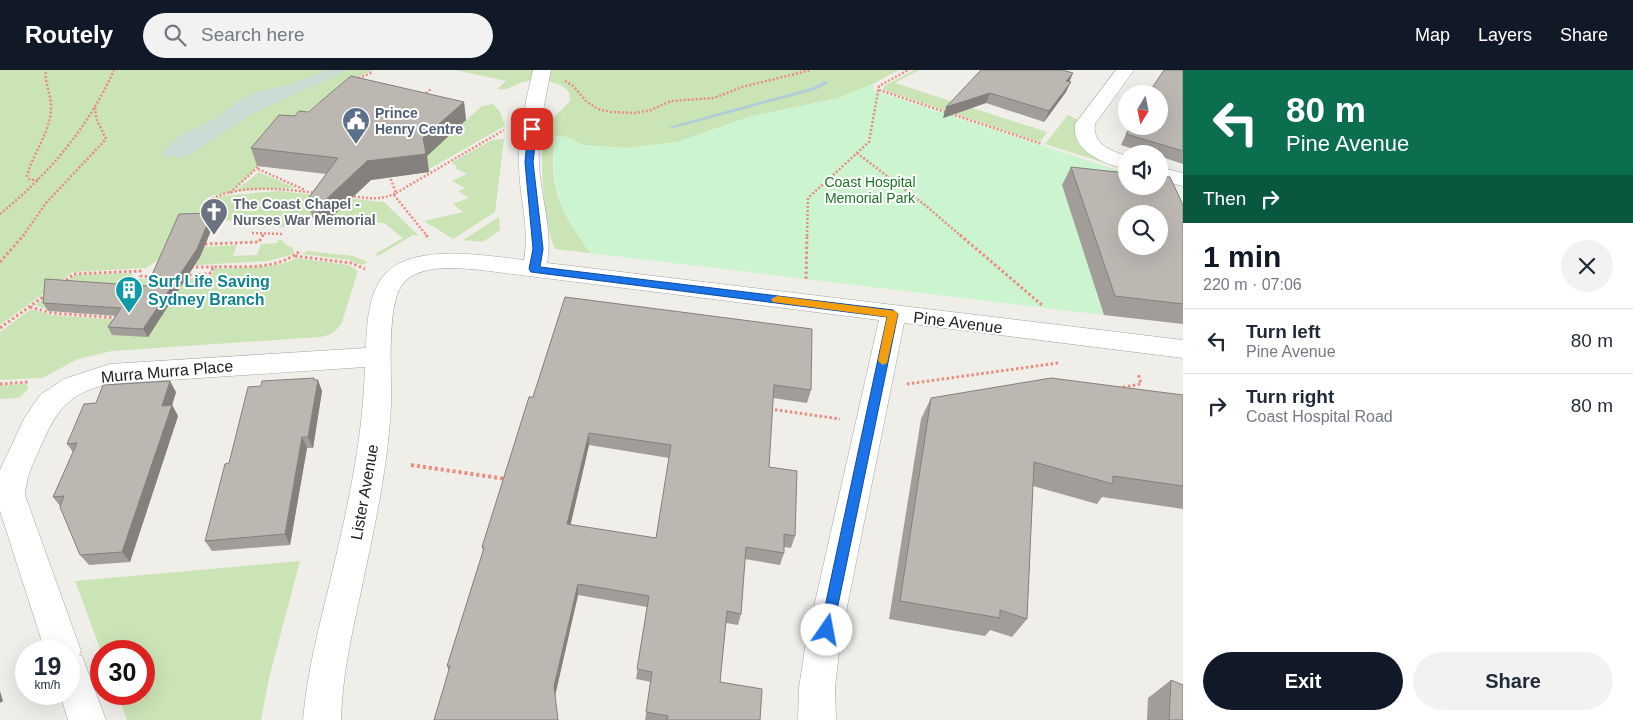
<!DOCTYPE html>
<meta charset="utf-8">
<style>
:root{--surface:#fff;--page:#f2f2f3;--text:#1f2937;--muted:#747a83;--line:#e0e1e3;--accent:#111827}
body{margin:0;font-family:Arial,sans-serif;background:var(--page);color:var(--text);height:100vh;display:flex;flex-direction:column;font-size:19px;white-space:nowrap}
*{box-sizing:border-box;margin:0}
p{font-size:16px;color:var(--muted)}
.icon{flex:none;width:28px;height:28px;fill:none;stroke:currentColor;stroke-width:2;stroke-linecap:round;stroke-linejoin:round}
.map{position:relative;flex:1;overflow:hidden}
.side{display:flex;flex-direction:column;background:var(--surface);width:450px}
.side>*{flex:none}
.banner{background:#0b6e4f;color:#fff;overflow:hidden}
.needle{width:32px;rotate:190deg}
.tools{position:absolute;left:1118px;top:15px;display:grid;gap:10px}
.tools a{display:grid;place-items:center;width:50px;height:50px;border-radius:50%;background:var(--surface);box-shadow:0 5px 20px #0002;font-size:25px}
.speed{position:absolute;left:15px;top:570px;display:flex;gap:10px;font-size:25px;font-weight:700;text-align:center}
.speed>*{display:grid;place-content:center;width:65px;height:65px;border-radius:50%;background:var(--surface);box-shadow:0 5px 20px #0002;line-height:1}
.speed small{font-size:12px;font-weight:400}
.speed .limit{border:8px solid #d22;background:#fff;color:#111}
.pin{position:absolute;display:grid;place-items:center;width:42px;height:42px;color:#fff;margin:-21px;border-radius:10px;box-shadow:0 2px 8px #0006}
.me{position:absolute;width:55px;margin:-28px;rotate:12deg;stroke-linejoin:round;filter:drop-shadow(0 0 4px #0008)}
.turn{display:flex;align-items:center;gap:18px;height:105px;padding:0 20px;font-size:22px}
.turn .icon{width:65px;height:65px;stroke-width:2.5}
.turn b{display:block;font-size:35px;line-height:42px}
.then{display:flex;align-items:center;height:48px;padding:0 20px;background:#0003;gap:10px;font-size:19px}
.round{display:grid;place-items:center;flex:none;width:52px;height:52px;border-radius:26px;background:var(--page)}
.summary{display:flex;align-items:center;justify-content:space-between;height:85px;padding:0 20px}
h1{font-size:30px;font-weight:700;line-height:38px;color:var(--accent)}
.button{display:flex;gap:10px;margin-top:auto;padding:10px 20px}
.button a{flex:1;height:58px;border-radius:30px;background:var(--accent);color:#fff;font-size:20px;font-weight:700;line-height:58px;text-align:center}
.button a+a{background:var(--page);color:var(--text)}
ul{padding:0;list-style:none}
li{display:flex;align-items:center;gap:15px;height:65px;padding:0 20px;border-top:1px solid var(--line)}
li div{flex:1}
li b{display:block;font-size:19px}
li em{font-style:normal}
header{display:flex;align-items:center;gap:30px;box-sizing:border-box;height:70px;padding:0 25px;background:var(--accent);color:#fff}
header strong{font-size:24px}
nav{display:flex;gap:28px;margin-inline-start:auto;font-size:18px}
.search{width:350px;height:45px;background:var(--page);display:flex;align-items:center;gap:12px;box-sizing:border-box;padding:0 18px;border-radius:28px;color:var(--muted);font-size:19px}
main{display:flex;flex:1;min-height:0}
.map>svg:first-child{display:block}
</style>
<header>
<strong>Routely</strong>
<div class="search"><svg class="icon" aria-label="search" viewBox="0 0 24 24"><circle cx="10" cy="10" r="6"/><path d="M15 15l6 6"/></svg>Search here</div>
<nav><a>Map</a><a>Layers</a><a>Share</a></nav>
</header>
<main>
<div class="map">
<svg width="1183" height="650" viewBox="0 0 1183 650">
<rect width="100%" height="100%" fill="#f0eee9"/>
<g fill="#cbe4b5">
<path d="M0,0H374C343,13 306,38 284,63C269,80 250,110 230,121C217,128 213,120 200,135L205,136L211,129L220,126L279,121L384,132L419,166L413,165L378,186L375,184L403,168L384,153L320,145L303,147L286,157H255L257,150L183,152L171,189L199,188L204,177L237,175L233,186L257,185L261,174L277,173L278,170H282L286,175L293,178L294,184L269,191L196,195L162,190L161,188L146,198L73,202L0,255Z"/>
<path d="M455,0H899L865,18L838,28L749,47L677,72L626,78L583,75L567,67L555,66C548,120 560,140 590,183L555,179C544,157 537,80 547,57C552,46 562,41 570,31L569,22C559,10 537,9 523,12C512,15 508,21 497,19L506,11Z"/>
<polygon points="914,0 919,0 895,13 1047,62 1040,72 883,20 884,16"/>
<polygon points="493,34 500,42 505,56 429,99 426,86 482,36"/>
<polygon points="1068,45 1078,50 1075,61 1077,68 1120,94 1118,97 1045,74"/>
<polygon points="504,69 495,142 453,169 424,151 463,142 453,134 469,128 458,121 465,118 452,111 467,104 455,98 457,96 451,93 492,70"/>
<polygon points="259,102 296,118 235,121"/>
<polygon points="499,147 500,160 483,172 463,170"/>
<polygon points="308,181 353,186 368,192 362,195 349,190 301,184"/>
<path d="M296,188L349,195L358,201L342,252C337,261 330,266 319,267L112,281L78,289L42,308L0,310V262L31,239L52,245L123,250L175,226L52,241L35,235L75,205L131,203L135,208L143,209L209,207L215,199C238,197 277,200 296,188Z"/>
<polygon points="27,314 28,319 19,328 0,329 0,315"/>
<polygon points="300,491 269,608 261,650 127,650 117,624 144,624 144,581 101,581 75,511"/>
</g>
<polygon fill="#c8dcd3" points="326,0 348,0 254,43 190,85 185,87 165,87 161,83 179,66 218,47 242,28 261,21 295,13"/>
<path fill="#ccf4d0" d="M874,13L873,20L1126,103V116L1159,126L1063,115L1104,245L590,183C558,136 551,124 555,66L567,67L583,75L626,78L677,72L749,47L838,28Z"/>
<g fill="none" stroke-linecap="round" stroke-linejoin="round">
<polygon fill="#afced8" fill-rule="evenodd" points="825,11 828,13 827,14 815,20 674,58 668,57 811,18"/>
<defs>
<g id="minor">
<path d="M533,0H551C545,31 537,64 539,96C541,128 553,161 547,193L1183,270V288L904,253L840,572L835,618L836,650H798L799,618L806,572L879,250L481,200C457,198 419,193 402,215C386,237 392,307 391,335C388,400 373,463 360,526C351,567 342,608 341,650H303C307,603 319,557 330,512C347,441 363,370 365,297L110,314C68,322 56,341 40,378C33,393 26,407 25,425L81,581L79,585L82,586L106,650H68L60,624H69V581H45L0,441V400L24,349L40,325L64,309L110,294L366,278C367,254 368,221 387,202C417,173 487,186 524,190C530,158 519,126 519,95C518,63 526,31 533,0Z"/>
<path d="M1116,0H1134L1095,54C1092,74 1110,80 1126,86V99C1104,94 1071,81 1075,54Z"/>
<polygon points="1159,97 1183,103 1183,116 1159,110"/>
</g>
</defs>
<use href="#minor" stroke="#a2a2a2" stroke-width="1"/>
<g stroke="#ea8d80" stroke-width="2.5" stroke-dasharray="2 2" stroke-linecap="butt">
<polyline points="355,10 373,2"/>
<polyline points="565,11 573,16 587,32 598,39 611,42 635,43 651,40 671,31 714,28 742,17 811,0"/>
<polyline points="879,20 1042,74"/>
<polyline points="423,26 432,18"/>
<polyline points="857,83 925,135 961,166"/>
<polyline points="258,99 305,120"/>
<path d="M38,110H30L27,106C33,83 50,63 51,39C52,25 44,14 46,0"/>
<polyline points="230,123 262,93"/>
<polyline points="396,123 504,60"/>
<polyline points="394,125 427,166"/>
<path d="M350,126C366,128 381,131 396,123L390,107"/>
<path d="M202,135C232,112 282,119 317,123"/>
<path d="M0,144C49,104 88,58 114,0"/>
<polyline points="252,163 283,164"/>
<polyline points="23,166 46,133 106,69 96,48 95,36"/>
<polyline points="262,166 263,164"/>
<polyline points="807,166 808,128 869,72 879,16 908,0"/>
</g>
<g stroke="#ea8d80" stroke-width="3" stroke-dasharray="2.5 2.5" stroke-linecap="butt">
<polyline points="426,165 429,169"/>
<polyline points="960,165 1042,235"/>
<polyline points="205,174 259,172 263,165"/>
<polyline points="295,186 351,193 365,199"/>
<polyline points="0,192 24,165"/>
<polyline points="191,197 213,197"/>
<path d="M184,205L208,204L212,202L213,197C242,196 278,201 301,180"/>
<polyline points="806,209 807,165"/>
<polyline points="62,213 74,204 140,201 141,206 155,207"/>
<polyline points="30,237 52,243 118,248"/>
<polyline points="0,258 47,224"/>
<polyline points="0,314 29,312"/>
<polyline points="907,314 1058,293"/>
<polyline points="1118,318 1141,314 1138,303"/>
<polyline points="770,339 840,349"/>
</g>
<polyline stroke="#ea8d80" stroke-width="4" stroke-dasharray="3 3" stroke-linecap="butt" points="411,395 506,409"/>
<use href="#minor" fill="#fff" fill-rule="evenodd"/>
</g>
<g fill="#a39d99" fill-rule="evenodd">
<polygon points="981,0 1069,12 1066,22 1044,52 986,33 943,48"/>
<polygon points="1183,0 1183,94 1159,86 1159,84 1150,84 1121,75 1126,64"/>
<polygon points="464,32 466,50 427,86 429,102 371,110 322,156 313,149 307,130 326,104 257,96 251,78 295,46 308,42"/>
<polygon points="1071,97 1183,135 1183,254 1104,245 1062,115"/>
<polygon points="215,151 200,187 148,267 112,265 108,257 116,246 48,241 43,233 147,216"/>
<path d="M565,227L811,320L807,333L773,328L769,397L795,466L791,478L784,477V483L780,495L745,489L741,544L738,555L726,553L720,612L760,650H645L651,612L636,609L647,537L578,525L555,625L449,601L447,596L483,481L482,477L533,327ZM589,375L669,388L656,468L570,455Z"/>
<polygon points="315,310 322,321 313,378 307,378 290,475 212,481 205,471 229,393 261,316"/>
<polygon points="176,322 172,335 178,346 130,492 89,495 80,485 60,436 53,427 73,382 67,374 96,333"/>
<polygon points="1183,325 1183,439 1102,427 1097,434 1033,416 1027,549 1012,567 990,560 985,566 889,549 921,349 931,328"/>
<polygon points="1171,610 1183,650 1147,650 1148,628"/>
</g>
<g fill="#84807d">
<polygon points="1073,3 1069,13 1066,11"/>
<polygon points="1071,12 1066,22 1044,52 1049,41"/>
<polygon points="990,23 986,33 943,48 946,37"/>
<polygon points="464,32 466,50 427,86 429,102 371,110 322,156 317,138 367,91 423,68"/>
<polygon points="212,143 215,151 200,187 148,267 143,259"/>
<polygon points="314,308 317,317 318,310 322,321 313,378 308,367"/>
<polygon points="170,311 176,322 169,346 172,335 178,346 130,492 122,482 162,336"/>
<polygon points="589,363 589,375 568,466 567,454"/>
<polygon points="302,367 307,378 290,475 285,464"/>
<polygon points="578,514 578,525 555,626 554,616"/>
<polygon points="0,621 3,631 0,633"/>
</g>
<g fill="#bdb7b2" stroke="#84807d" fill-rule="evenodd">
<polygon points="981,0 1062,0 1073,3 1066,11 1071,12 1049,41 990,23 946,37"/>
<polygon points="1164,0 1183,0 1183,81 1126,64 1131,56 1159,56 1159,24 1148,24"/>
<polygon points="351,6 464,32 423,68 426,84 367,91 317,138 307,130 338,88 251,78 279,45 295,46 299,41 308,42"/>
<path d="M1071,97L1126,103V116H1159V106L1170,107L1183,135V234L1115,226ZM1126,144H1159V176H1126Z"/>
<polygon points="212,143 197,179 143,259 108,257 121,238 43,233 45,209 147,216 179,144"/>
<path d="M565,227L812,259L811,320L774,315L769,397L797,401L795,466L784,464V483L746,477L741,544L727,541L720,612L762,619L760,650H667L668,646L646,642L652,602L637,599L649,526L578,514L554,616L558,650H434L450,596H447L484,478L482,477L529,327H533ZM589,363L671,375L656,468L567,454Z"/>
<polygon points="314,308 314,310 318,310 308,367 302,367 285,464 205,471 225,394 229,393 248,317 261,316 262,311"/>
<polygon points="1051,308 1183,325 1183,416 1113,406 1113,414 1034,392 1027,549 1000,540 1000,548 900,531 931,328"/>
<polygon points="170,311 162,336 172,335 122,482 80,485 60,437 64,426 53,427 77,373 67,374 84,334 96,333 103,315"/>
<polygon points="1171,610 1183,615 1183,650 1169,650"/>
</g>
<polygon fill="#1a73e8" stroke="#114b97" points="532,57 537,59 533,92 543,179 540,197 893,240 898,244 832,564 827,566 822,564 820,560 887,247 531,202 529,199 533,179 525,92 528,59"/>
<polygon fill="#f59e0b" points="777,226 896,241 898,244 887,293 883,295 878,291 887,247 773,232 771,229"/>
<defs>
<symbol id="civic-pin" viewBox="-11 -11 22 30"><path d="M0 17L-7.5 6A9.5 9.5 0 1 1 7.5 6Z" fill="#5c6f8a" stroke="#fff"/><path d="M-.6-6.5H3V-4.5H.6V-3L4-1V1h2V6H-6V1h2V-1L-.6-3ZM-1.2 2.5V6h2.4V2.5Z" fill="#fff"/></symbol>
<symbol id="church-pin" viewBox="-11 -11 22 30"><path d="M0 17L-7.5 6A9.5 9.5 0 1 1 7.5 6Z" fill="#6b7280" stroke="#fff"/><path d="M-1.2-6h2.4v3.5h3.3v2.4h-3.3V6h-2.4V-.1h-3.3v-2.4h3.3Z" fill="#fff"/></symbol>
<symbol id="building-pin" viewBox="-11 -11 22 30"><path d="M0 17L-7.5 6A9.5 9.5 0 1 1 7.5 6Z" fill="#0f9aa8" stroke="#fff"/><path d="M-4-6H4V6H1V3H-1V6H-4ZM-2.5-4.3h1.7v1.8h-1.7ZM.8-4.3h1.7v1.8H.8ZM-2.5-1h1.7V.8h-1.7ZM.8-1h1.7V.8H.8Z" fill="#fff"/></symbol>
</defs>
<g fill-rule="evenodd">
<use href="#civic-pin" x="340" y="35" width="32" height="43"/>
<use href="#church-pin" x="198" y="126" width="32" height="43"/>
<use href="#building-pin" x="113" y="204" width="32" height="43"/>
</g>
<g text-anchor="middle" stroke-width="4" stroke-linejoin="round" paint-order="stroke">
<g font-size="14" font-weight="bold" fill="#4e5e75" stroke="#fff" text-anchor="start">
<text x="375" y="48">Prince<tspan x="375" dy="16">Henry Centre</tspan></text>
</g>
<g font-size="14" fill="#1a7522" stroke="#fff">
<text x="870" y="117">Coast Hospital<tspan x="870" dy="16">Memorial Park</tspan></text>
</g>
<g font-size="14" font-weight="bold" fill="#5b616d" stroke="#fff" text-anchor="start">
<text x="233" y="139">The Coast Chapel -<tspan x="233" dy="16">Nurses War Memorial</tspan></text>
</g>
<g font-size="16" font-weight="bold" fill="#0d838f" stroke="#fff" text-anchor="start">
<text x="148" y="217">Surf Life Saving<tspan x="148" dy="18">Sydney Branch</tspan></text>
</g>
<g font-size="16" fill="#212121" stroke="#fff">
<text transform="translate(958 252) rotate(7)" y="6">Pine Avenue</text>
<text transform="translate(167 301) rotate(-5)" y="6">Murra Murra Place</text>
<text transform="translate(364 422) rotate(-80)" y="6">Lister Avenue</text>
</g>
</g>
</svg>
<div class="tools">
<a><svg class="needle" viewBox="-14 -14 28 28"><path d="M0-13l5 13h-10z" fill="#e53935"/><path d="M0 13l5-13h-10z" fill="#747a83"/></svg></a>
<a><svg class="icon" aria-label="sound" viewBox="0 0 24 24"><path d="M4 9h4l5-4v14l-5-4H4zM17 9q2 3 0 6"/></svg></a>
<a><svg class="icon" aria-label="search" viewBox="0 0 24 24"><circle cx="10" cy="10" r="6"/><path d="M15 15l6 6"/></svg></a>
</div>
<div class="speed"><div>19<small>km/h</small></div><div class="limit">30</div></div>
<div class="pin" style="left:532px;top:59px;background:#d93025"><svg class="icon" aria-label="arrive" viewBox="0 0 24 24"><path d="M6 21V4h12l-3 4 3 4H6"/></svg></div>
<svg class="me" style="left:827px;top:560px" viewBox="-20 -20 40 40"><circle r="19" fill="#fff"/><path d="M0-13L10 11 0 6-10 11z" fill="#1a73e8"/></svg>
</div>
<section class="side">
<div class="banner">
<div class="turn"><svg class="icon" aria-label="left" viewBox="0 0 24 24"><path d="M17 20v-9H6M10 6l-5 5 5 5"/></svg><div><b>80 m</b>Pine Avenue</div></div>
<div class="then">Then<svg class="icon" aria-label="right" viewBox="0 0 24 24"><path d="M7 20v-9h11M14 6l5 5-5 5"/></svg></div>
</div>
<div class="summary"><div><h1>1 min</h1><p>220 m · 07:06</p></div><a class="round"><svg class="icon" aria-label="close" viewBox="0 0 24 24"><path d="M6 6l12 12M18 6L6 18"/></svg></a></div>
<ul>
<li><svg class="icon" aria-label="left" viewBox="0 0 24 24"><path d="M17 20v-9H6M10 6l-5 5 5 5"/></svg><div><b>Turn left</b><p>Pine Avenue</p></div><em>80 m</em></li>
<li><svg class="icon" aria-label="right" viewBox="0 0 24 24"><path d="M7 20v-9h11M14 6l5 5-5 5"/></svg><div><b>Turn right</b><p>Coast Hospital Road</p></div><em>80 m</em></li>
</ul>
<div class="button"><a>Exit</a><a>Share</a></div>
</section>
</main>
